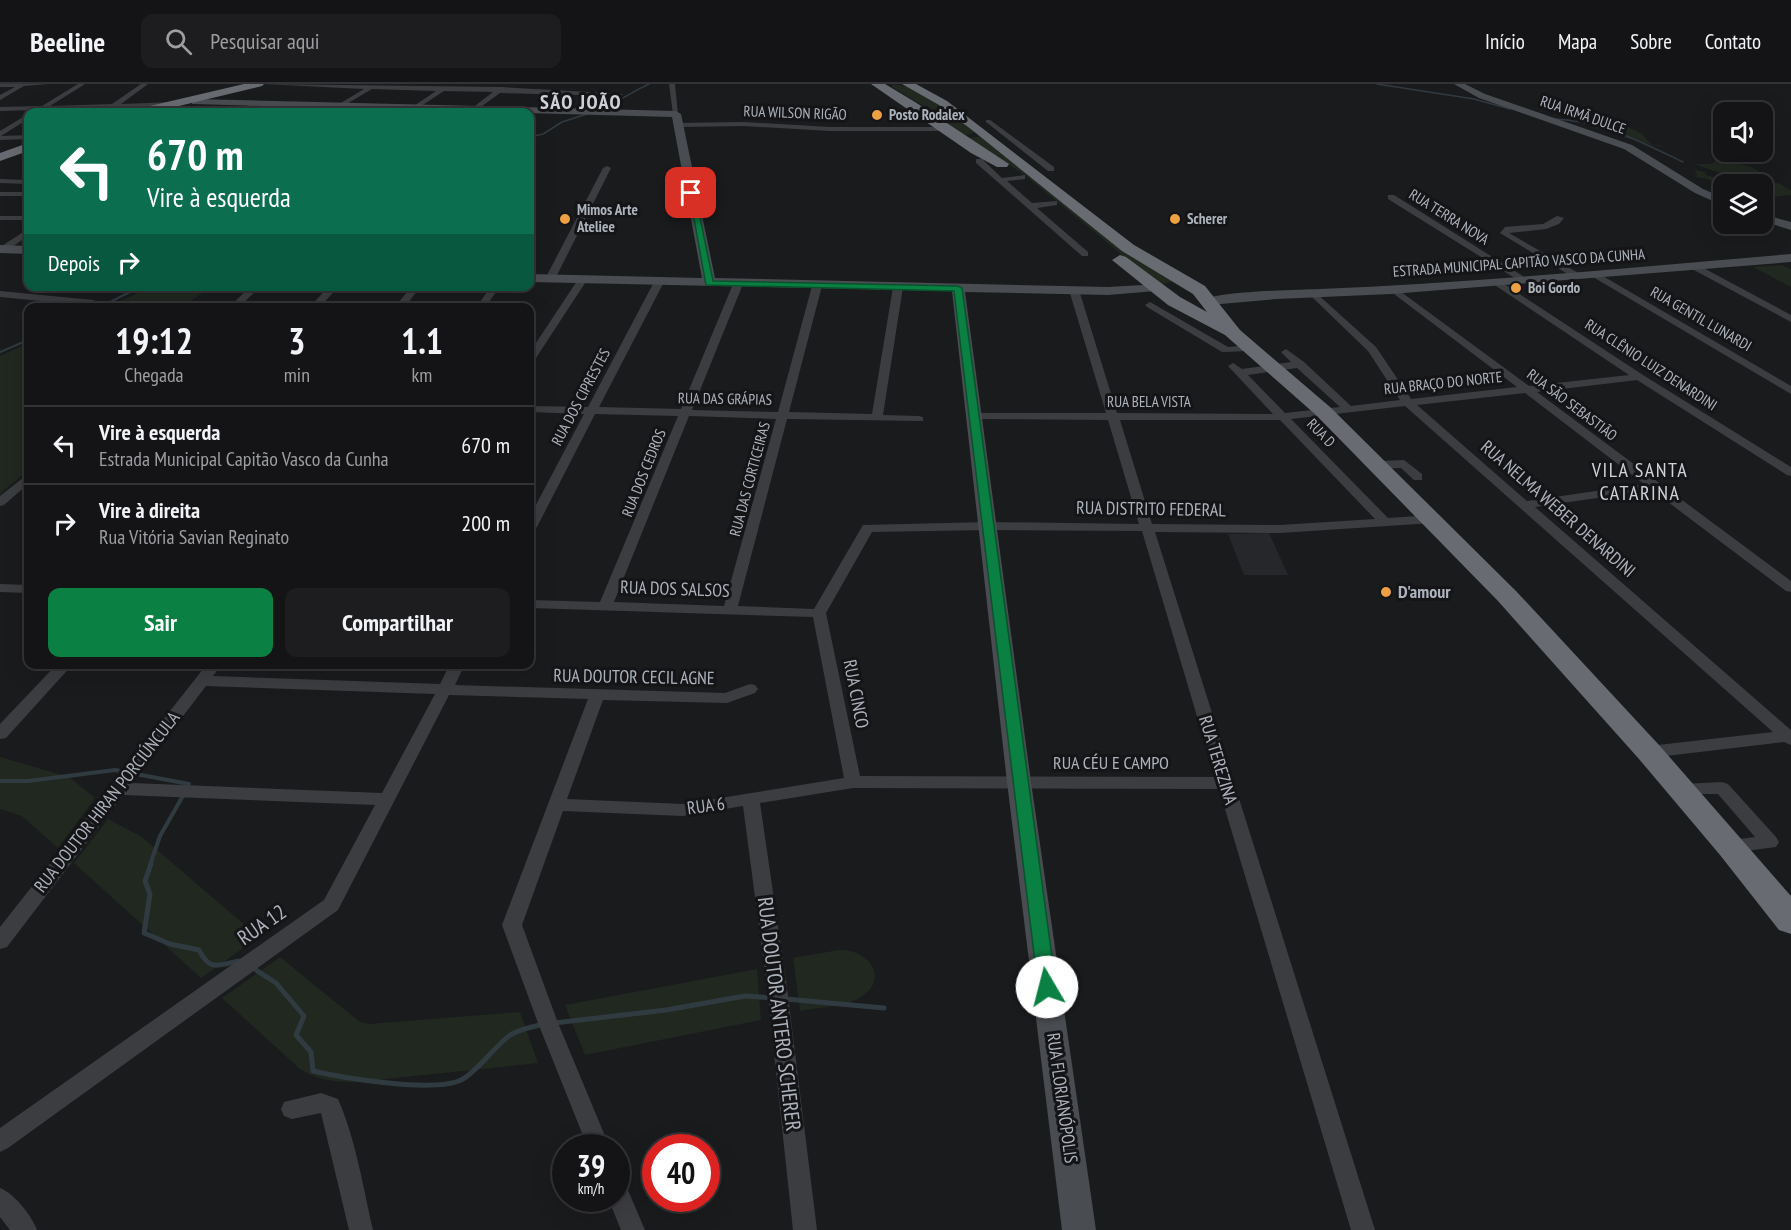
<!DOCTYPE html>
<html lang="pt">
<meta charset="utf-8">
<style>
:root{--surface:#141416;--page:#1d1d1f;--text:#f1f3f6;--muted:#9d9ea1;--line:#333335;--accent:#0b8043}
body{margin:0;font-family:"PT Sans Narrow",sans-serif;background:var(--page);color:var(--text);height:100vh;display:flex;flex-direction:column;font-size:22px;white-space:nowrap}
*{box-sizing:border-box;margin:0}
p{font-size:20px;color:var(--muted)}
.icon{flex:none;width:33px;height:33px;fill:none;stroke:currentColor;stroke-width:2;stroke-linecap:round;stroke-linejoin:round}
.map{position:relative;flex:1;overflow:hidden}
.side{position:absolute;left:24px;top:219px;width:510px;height:366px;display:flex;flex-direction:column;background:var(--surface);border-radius:12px;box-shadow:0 6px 24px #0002,0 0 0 2px var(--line)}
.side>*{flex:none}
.banner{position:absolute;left:24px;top:24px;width:510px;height:183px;border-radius:12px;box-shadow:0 6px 24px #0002,0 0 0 2px var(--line);background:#0b6e4f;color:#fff;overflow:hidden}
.controls{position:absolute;left:1713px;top:18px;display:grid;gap:12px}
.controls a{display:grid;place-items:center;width:60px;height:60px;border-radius:12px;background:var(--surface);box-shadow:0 6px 24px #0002,0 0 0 2px var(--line);font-size:30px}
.speed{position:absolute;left:552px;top:1050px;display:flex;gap:12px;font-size:30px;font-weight:700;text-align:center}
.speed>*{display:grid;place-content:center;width:78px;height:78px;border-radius:50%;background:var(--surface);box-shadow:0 6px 24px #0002,0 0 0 2px var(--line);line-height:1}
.speed small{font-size:15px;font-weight:400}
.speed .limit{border:9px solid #d22;background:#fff;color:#111}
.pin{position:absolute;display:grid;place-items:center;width:51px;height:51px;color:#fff;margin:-26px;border-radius:12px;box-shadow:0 3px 9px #0006}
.me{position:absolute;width:66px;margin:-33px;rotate:352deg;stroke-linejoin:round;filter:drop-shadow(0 0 4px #0008)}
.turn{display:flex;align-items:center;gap:21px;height:126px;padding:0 24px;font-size:27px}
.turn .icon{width:78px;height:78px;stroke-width:2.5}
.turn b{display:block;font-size:42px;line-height:51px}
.then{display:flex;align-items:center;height:57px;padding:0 24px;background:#0003;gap:12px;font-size:22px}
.eta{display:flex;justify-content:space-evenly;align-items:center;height:102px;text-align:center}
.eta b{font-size:36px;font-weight:800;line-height:42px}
.primary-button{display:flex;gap:12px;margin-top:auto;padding:12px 24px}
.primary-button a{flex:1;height:69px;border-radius:12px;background:var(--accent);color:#fff;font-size:24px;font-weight:800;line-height:69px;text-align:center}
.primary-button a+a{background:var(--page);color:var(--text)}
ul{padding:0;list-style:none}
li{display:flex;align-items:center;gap:18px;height:78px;padding:0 24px;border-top:2px solid var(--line)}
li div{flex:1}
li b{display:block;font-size:22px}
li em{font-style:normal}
header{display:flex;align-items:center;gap:36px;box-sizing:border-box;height:84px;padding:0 30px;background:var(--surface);border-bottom:2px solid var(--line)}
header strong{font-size:28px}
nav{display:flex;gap:33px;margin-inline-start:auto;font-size:21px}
.search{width:420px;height:54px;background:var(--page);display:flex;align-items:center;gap:15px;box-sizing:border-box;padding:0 21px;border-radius:12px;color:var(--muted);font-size:22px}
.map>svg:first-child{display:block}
</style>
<header>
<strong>Beeline</strong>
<div class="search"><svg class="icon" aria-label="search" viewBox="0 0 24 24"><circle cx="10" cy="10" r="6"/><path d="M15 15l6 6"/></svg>Pesquisar aqui</div>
<nav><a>Início</a><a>Mapa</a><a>Sobre</a><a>Contato</a></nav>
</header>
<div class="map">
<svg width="1791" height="1146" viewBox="0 0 1791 1146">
<rect width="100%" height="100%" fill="#1a1b1d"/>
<polygon fill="#26272a" points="1269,449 1288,491 1244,491 1228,450"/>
<g fill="#202820">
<path d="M892,0C920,1 954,31 975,48L968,51L958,49L922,21L892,3Z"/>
<path d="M1600,28L1606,31L1594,36L1622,40L1642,50L1651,60L1666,63C1655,65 1576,38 1566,32Z"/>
<polygon points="983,52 1176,197 1159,201 1026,92 969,54"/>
<path d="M1721,76C1733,78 1759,82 1764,93L1755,96L1778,99L1791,106V111L1770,113L1763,110L1762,100H1724L1723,104L1719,103L1708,95L1696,93L1697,90L1694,86L1705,88L1706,91L1717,94H1727L1723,90L1694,80H1712L1715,77Z"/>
<polygon points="1782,181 1791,185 1791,203 1753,183"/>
<polygon points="152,203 152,202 211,203 182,223 106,223"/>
<polygon points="28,259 28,386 0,410 0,272"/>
<polygon points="0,673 69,693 95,714 58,764 22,732 0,725"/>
<polygon points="108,735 142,753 259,853 201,894 74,779"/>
<path d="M839,866C865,864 890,891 864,911C848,923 819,923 800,927L793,874Z"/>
<path d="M280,873L360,938L369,940L520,928L538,979L357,998C335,998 319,997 300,985L222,914Z"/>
<polygon points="757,885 761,936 585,971 565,921"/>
</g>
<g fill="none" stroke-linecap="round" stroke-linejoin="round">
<g stroke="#303b41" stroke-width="1.5">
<polyline points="1377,0 1474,15 1510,25"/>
<path d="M597,26C616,20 631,8 649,0"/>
<path d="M1555,35C1602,37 1641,58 1683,78"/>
<polyline points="530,53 543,50 562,38 590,29"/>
</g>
<g stroke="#303b41" stroke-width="2">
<polyline points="98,224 142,202"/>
<polyline points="0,268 28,256"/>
</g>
<g stroke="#303b41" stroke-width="4">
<polyline points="136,690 189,700 187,704"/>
<polyline points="0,697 28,697 115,686 126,688"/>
<polyline points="150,781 160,752 184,710"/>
</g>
<g stroke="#303b41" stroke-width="5">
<path d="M151,780L145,797L150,810L144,849L170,860L199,866C210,888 218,881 239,877"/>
<path d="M253,884L276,899L304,932L296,951L311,968L313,987C343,994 434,1009 461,996C475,990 495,962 509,952C518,945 533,943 544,940"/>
<polyline points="786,915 884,924"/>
<polyline points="554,939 666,926 745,912 773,914"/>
</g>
<g fill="#3b3d41" fill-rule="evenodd">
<polygon points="0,0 48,0 24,2 0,16 0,11 15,3 0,3"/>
<polygon points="78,0 85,0 50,22 112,20 141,0 148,0 121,20 176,18 179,20 176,22 0,27 0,23 42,22"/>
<polygon points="263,0 501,3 623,10 620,12 500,9 474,28 467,28 493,8 444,7 412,28 405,28 436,7 372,5 333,28 326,28 364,5"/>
<polygon points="669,0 675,0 678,31 673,30"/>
<polygon points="255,18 260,19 243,28 236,28"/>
<polygon points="28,30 28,35 1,52 28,51 28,55 0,56 0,47"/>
<polygon points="986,36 990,36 1054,83 1054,87 1048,87 986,38"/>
<polygon points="744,38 830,43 947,43 950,45 947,47 830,47 744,42 678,43 675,41 678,39"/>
<polygon points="976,75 982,75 1002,94 1025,91 1025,95 1007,97 1032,119 1057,117 1057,121 1037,124 1088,168 1088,172 1082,172 976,79"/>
<polygon points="607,82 611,84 555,195 547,197 545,195 603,84"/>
<polygon points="0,95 28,96 28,100 0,99"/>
<rect x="0" y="108" width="28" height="4"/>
<polygon points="1388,111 1394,111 1529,196 1521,198 1388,115"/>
<rect x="0" y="132" width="28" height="4"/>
<polygon points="1557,132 1564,134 1559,140 1546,145 1509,149 1580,190 1580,194 1574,194 1500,149 1505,143 1543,140"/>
<polygon points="25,147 28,147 28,152 6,167 0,167 0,163"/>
<polygon points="1690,180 1696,180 1791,231 1791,238 1690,184"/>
<polygon points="1596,188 1791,302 1791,310 1593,193 1591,191"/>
<polygon points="579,194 587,196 534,277 530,278 530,268"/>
<path d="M659,195L664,198L599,323L681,325L733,200L738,197L743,200L692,326L778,328L812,202L817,199L822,202L789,328L872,330L893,203L898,200L903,203L883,331L919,332L923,333V337L787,335L738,522L814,525L863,441L989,438L1139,440L1108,336L975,335L969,332L975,329H1106L1069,206L1071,204L1079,206L1117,329L1273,330L1228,282L1233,279L1242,285L1291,278L1281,268L1286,265L1304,278L1351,322L1400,316L1368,267L1312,213V209L1315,208L1376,263L1411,315L1517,303L1390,207L1388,205L1393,202L1529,302L1629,291L1490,198L1498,196L1643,291L1791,383V392L1787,391L1637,296L1537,308L1791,497V508L1786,507L1652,406L1535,423L1791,646V661L1784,658L1649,674L1643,672L1641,668L1643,664L1649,662L1773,648L1405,322L1291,335L1388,434L1433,431L1439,435L1433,439L1280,449L1155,448L1375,1146H1351L1219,705L853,704L760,719L787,904L817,1146H793L767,904L743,722L683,732L563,727L522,841L558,939L610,1064H588L538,939L502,841L588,615L449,611L338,826L8,1064L0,1068V1044L324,816L375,721L123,711L7,863L0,865V843L207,580H222L213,592L440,600L450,580H465L455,601L725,609L750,600L755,601L758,605L755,609L727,619L603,616L567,715L683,720L844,694L813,533L530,524V516L600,518L678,332L595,330L537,443L530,447V432L584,330L530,328V322L588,323L654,198ZM1297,284L1340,323L1285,329L1248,291ZM1525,309L1644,400L1527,417L1417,321ZM689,332L776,335L724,522L614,518ZM1120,336H1280L1375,435L1280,441L1152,440ZM989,446L1142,447L1215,693L860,692L826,529L872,448ZM206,602L435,610L382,709L132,699Z"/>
<polygon points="251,202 261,202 238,224 228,224"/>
<polygon points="329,202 339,202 319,224 309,224"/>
<polygon points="412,202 421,202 404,224 394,224"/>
<polygon points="491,202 500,202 485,224 476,224"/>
<polygon points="0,207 93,216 98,219 93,222 0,213"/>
<polygon points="1150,218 1228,263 1250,261 1255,264 1250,267 1222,268 1147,223 1145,221"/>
<polygon points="1404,376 1422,390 1422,396 1414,396 1401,384 1378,385 1372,381 1378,377"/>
<polygon points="28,390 28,400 4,421 0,422 0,412"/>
<polygon points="0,500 28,501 28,509 0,508"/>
<polygon points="57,580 73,580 6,654 0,655 0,640"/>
<polygon points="1722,698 1728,700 1776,753 1779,758 1776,763 1731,769 1725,767 1722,762 1725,757 1755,753 1718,710 1677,710 1674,706 1677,702 1683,700"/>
<path d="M321,1009L338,1015C356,1056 363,1103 373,1146H349L321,1029L292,1035L284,1032L281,1025L284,1018Z"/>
<polygon points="616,1094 624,1097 645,1146 621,1146 608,1114 616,1114"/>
<path d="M0,1104C15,1110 31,1131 37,1146H10L0,1133Z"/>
</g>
<g fill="#494c51" fill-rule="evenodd">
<polygon points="1454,0 1465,0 1485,10 1632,61 1703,105 1724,114 1724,122 1695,109 1624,65 1479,14"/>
<polygon points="195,15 676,27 681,30 715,194 1108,203 1161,200 1163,203 1156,207 1108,211 965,208 1031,698 1096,1146 1062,1146 1007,698 952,207 530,198 530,190 702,194 672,33 192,20 192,16"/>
<polygon points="1762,130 1791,138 1791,146 1762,137"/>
<polygon points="0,161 28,162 28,170 0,169"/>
<path d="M1791,170V178L1391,210L1277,215L1209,221L1202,217C1212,207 1300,206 1319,205C1476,199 1634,183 1791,170Z"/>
</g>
<g fill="#686c72" fill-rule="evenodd">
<polygon points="244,0 264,0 262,2 154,28 135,28 137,25"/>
<polygon points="871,0 885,0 915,18 1009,80 1007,83 997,83 971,69"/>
<polygon points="902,0 916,0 947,17 1134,161 1205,202 1240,246 1330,323 1516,507 1659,661 1791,812 1791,850 1779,846 1720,771 1639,675 1498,517 1316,331 1225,251 1168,221 1112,176 1120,171 1126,173 1180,213 1207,228 1193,210 1122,167 972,46 939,21"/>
<polygon points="28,59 28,67 0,77 0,69"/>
</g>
</g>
<polygon fill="#0b8043" stroke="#07532c" stroke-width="1.5" points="689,107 695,109 713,197 958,202 962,204 1056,903 1053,908 1047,911 1040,908 1038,903 954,207 706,201"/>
<g fill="#eda142" stroke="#151518" stroke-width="2">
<circle cx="877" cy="31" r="6"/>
<circle cx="565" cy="135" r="6"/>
<circle cx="1175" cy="135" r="6"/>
<circle cx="1516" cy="204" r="6"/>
<circle cx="1386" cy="508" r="6"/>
</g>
<g text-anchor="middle" stroke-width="6" stroke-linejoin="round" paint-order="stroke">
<g font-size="15" fill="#adb3bc" stroke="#151518">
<text transform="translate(795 29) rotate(2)" y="5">RUA WILSON RIGÃO</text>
<text transform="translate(1583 31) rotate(19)" y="5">RUA IRMÃ DULCE</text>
<text transform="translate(1449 133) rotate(32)" y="5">RUA TERRA NOVA</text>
<text transform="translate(1519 179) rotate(-4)" y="5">ESTRADA MUNICIPAL CAPITÃO VASCO DA CUNHA</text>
<text transform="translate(1701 235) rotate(30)" y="5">RUA GENTIL LUNARDI</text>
<text transform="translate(1651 281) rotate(33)" y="5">RUA CLÊNIO LUIZ DENARDINI</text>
<text transform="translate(1443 299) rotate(-6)" y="5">RUA BRAÇO DO NORTE</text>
<text transform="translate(581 313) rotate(-62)" y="5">RUA DOS CIPRESTES</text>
<text transform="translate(725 315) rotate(1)" y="5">RUA DAS GRÁPIAS</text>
<text x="1149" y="323">RUA BELA VISTA</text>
<text transform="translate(1572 321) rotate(37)" y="5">RUA SÃO SEBASTIÃO</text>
<text transform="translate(1321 349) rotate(46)" y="5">RUA D</text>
<text transform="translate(644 389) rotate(-68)" y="5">RUA DOS CEDROS</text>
<text transform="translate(750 395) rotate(-75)" y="5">RUA DAS CORTICEIRAS</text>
</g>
<g font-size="15" font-weight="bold" fill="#adb3bc" stroke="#151518" text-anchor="start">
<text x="889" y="36">Posto Rodalex</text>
<text x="577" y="131">Mimos Arte<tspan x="577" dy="17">Ateliee</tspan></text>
<text x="1187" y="140">Scherer</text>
<text x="1528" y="209">Boi Gordo</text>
</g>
<g font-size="18" fill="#adb3bc" stroke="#151518">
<text transform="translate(1151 425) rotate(1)" y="6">RUA DISTRITO FEDERAL</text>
<text transform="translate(1558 425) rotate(41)" y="6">RUA NELMA WEBER DENARDINI</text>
<text transform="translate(675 505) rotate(2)" y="6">RUA DOS SALSOS</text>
<text transform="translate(634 593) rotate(1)" y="6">RUA DOUTOR CECIL AGNE</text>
<text transform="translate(856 610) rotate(79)" y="6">RUA CINCO</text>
<text transform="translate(1218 676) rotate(73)" y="6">RUA TEREZINA</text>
<text x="1111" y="685">RUA CÉU E CAMPO</text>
<text transform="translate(107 718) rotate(-52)" y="6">RUA DOUTOR HIRAN PORCIÚNCULA</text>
<text transform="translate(706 722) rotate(-8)" y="6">RUA 6</text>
<text transform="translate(1062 1014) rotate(82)" y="6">RUA FLORIANÓPOLIS</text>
</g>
<g font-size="18" font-weight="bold" fill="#adb3bc" stroke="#151518" text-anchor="start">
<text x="1398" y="514">D'amour</text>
</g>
<g font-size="20" font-weight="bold" letter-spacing="1.5" fill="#ced2d8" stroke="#151518">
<text x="581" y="25">SÃO JOÃO</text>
</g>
<g font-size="20" letter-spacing="1.5" fill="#ced2d8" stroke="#151518">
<text x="1640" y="393">VILA SANTA<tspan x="1640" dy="23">CATARINA</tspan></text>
</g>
<g font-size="21" fill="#adb3bc" stroke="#151518">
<text transform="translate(262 841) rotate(-35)" y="7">RUA 12</text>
<text transform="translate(779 930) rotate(83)" y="7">RUA DOUTOR ANTERO SCHERER</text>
</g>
</g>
</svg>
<div class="controls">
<a><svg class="icon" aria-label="sound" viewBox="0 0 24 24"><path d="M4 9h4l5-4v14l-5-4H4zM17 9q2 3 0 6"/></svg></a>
<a><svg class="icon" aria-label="layers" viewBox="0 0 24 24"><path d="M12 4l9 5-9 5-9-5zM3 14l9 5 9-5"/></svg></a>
</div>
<div class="speed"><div>39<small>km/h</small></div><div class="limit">40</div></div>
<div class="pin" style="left:691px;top:109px;background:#d93025"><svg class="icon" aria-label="arrive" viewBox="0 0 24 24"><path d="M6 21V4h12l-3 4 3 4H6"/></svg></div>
<svg class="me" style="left:1047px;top:903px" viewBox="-20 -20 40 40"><circle r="19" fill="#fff"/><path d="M0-13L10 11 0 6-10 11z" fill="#0b8043"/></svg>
<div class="banner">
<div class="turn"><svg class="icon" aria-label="left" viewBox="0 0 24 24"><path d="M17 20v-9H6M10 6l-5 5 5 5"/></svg><div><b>670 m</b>Vire à esquerda</div></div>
<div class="then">Depois<svg class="icon" aria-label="right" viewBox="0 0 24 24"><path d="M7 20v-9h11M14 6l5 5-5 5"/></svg></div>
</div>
<section class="side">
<div class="eta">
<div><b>19:12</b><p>Chegada</p></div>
<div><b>3</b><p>min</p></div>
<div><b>1.1</b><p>km</p></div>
</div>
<ul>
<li><svg class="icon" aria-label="left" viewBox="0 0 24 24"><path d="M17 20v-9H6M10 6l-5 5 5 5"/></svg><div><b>Vire à esquerda</b><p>Estrada Municipal Capitão Vasco da Cunha</p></div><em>670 m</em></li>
<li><svg class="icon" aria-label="right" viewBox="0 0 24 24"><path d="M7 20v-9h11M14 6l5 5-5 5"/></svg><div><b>Vire à direita</b><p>Rua Vitória Savian Reginato</p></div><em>200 m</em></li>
</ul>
<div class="primary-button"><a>Sair</a><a>Compartilhar</a></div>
</section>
</div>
